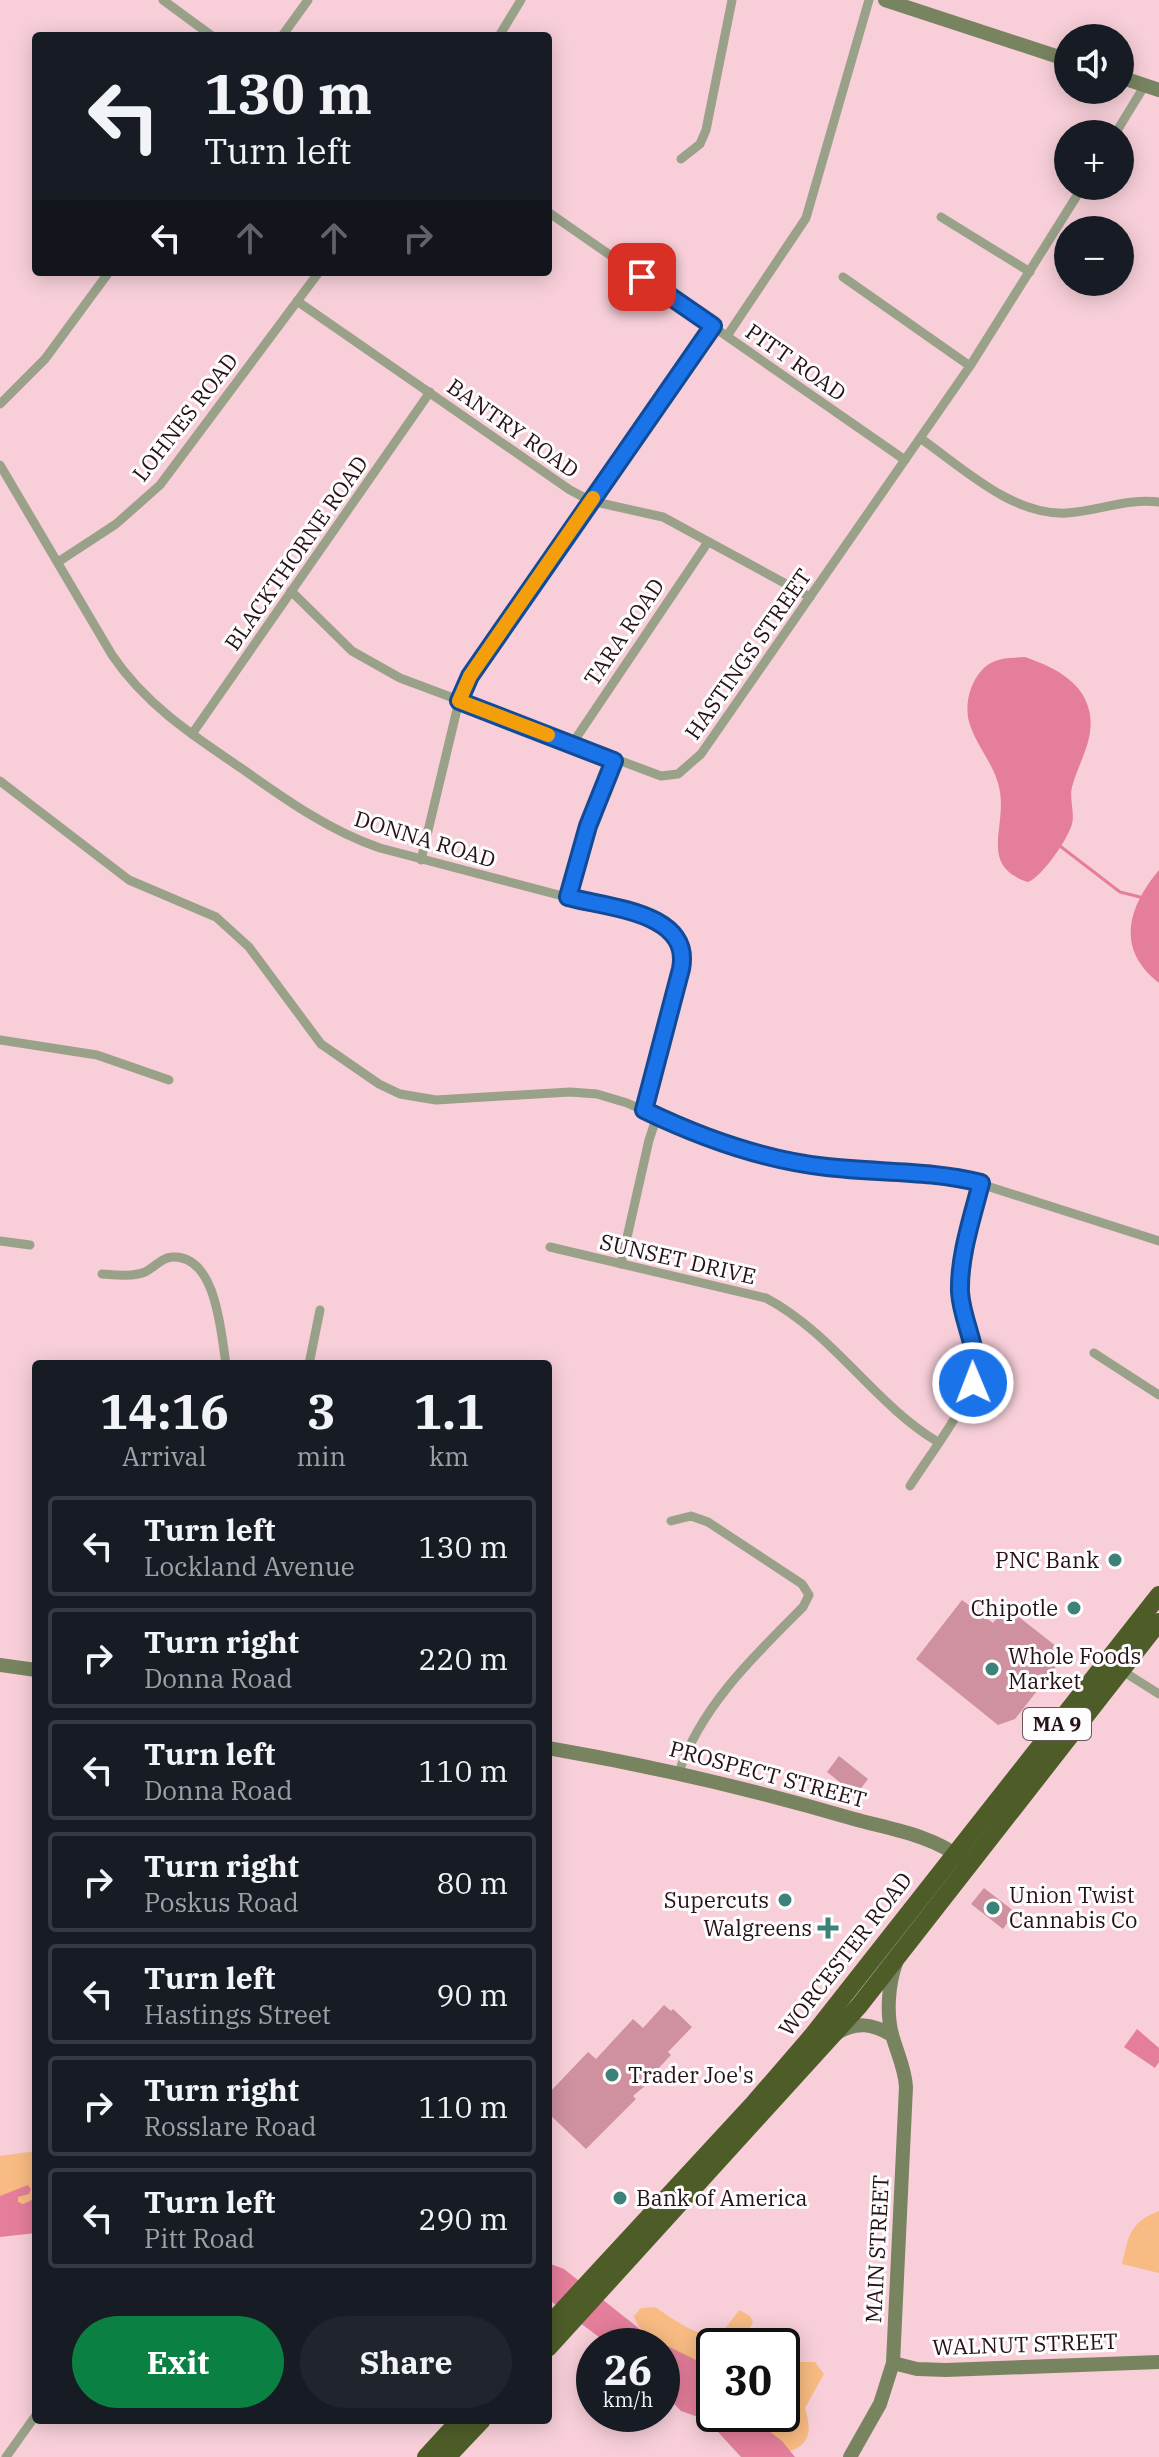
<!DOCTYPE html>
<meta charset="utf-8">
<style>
:root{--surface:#171b24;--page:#20242c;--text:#f1f3f6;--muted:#9ea1a6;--line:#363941;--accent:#0b8043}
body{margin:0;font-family:"IBM Plex Serif",serif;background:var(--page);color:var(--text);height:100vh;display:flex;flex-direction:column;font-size:30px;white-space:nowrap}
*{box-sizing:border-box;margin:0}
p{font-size:26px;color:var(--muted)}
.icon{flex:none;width:44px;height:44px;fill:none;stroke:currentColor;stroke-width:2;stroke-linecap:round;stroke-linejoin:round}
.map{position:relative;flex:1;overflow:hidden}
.sheet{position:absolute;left:32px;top:1360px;width:520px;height:1064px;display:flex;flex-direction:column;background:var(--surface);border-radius:8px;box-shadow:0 4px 20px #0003}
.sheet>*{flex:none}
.guide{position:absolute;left:32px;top:32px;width:520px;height:244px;border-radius:8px;box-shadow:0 4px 20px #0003;background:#171b24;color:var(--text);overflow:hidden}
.buttons{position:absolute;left:1054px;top:24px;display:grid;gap:16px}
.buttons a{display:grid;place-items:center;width:80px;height:80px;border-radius:50%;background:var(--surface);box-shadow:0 4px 20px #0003;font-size:40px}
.speed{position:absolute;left:576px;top:2328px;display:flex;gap:16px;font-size:40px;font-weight:700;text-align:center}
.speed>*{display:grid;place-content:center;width:104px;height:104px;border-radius:50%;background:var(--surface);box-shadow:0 4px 20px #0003;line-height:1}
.speed small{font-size:20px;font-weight:400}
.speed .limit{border:4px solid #111;border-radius:12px;background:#fff;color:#111}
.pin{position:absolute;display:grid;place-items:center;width:68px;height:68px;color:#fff;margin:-34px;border-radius:16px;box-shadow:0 4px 12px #0006}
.me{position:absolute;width:88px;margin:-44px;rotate:359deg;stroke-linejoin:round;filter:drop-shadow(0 0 6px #0008)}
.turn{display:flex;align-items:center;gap:28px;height:168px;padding:0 40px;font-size:36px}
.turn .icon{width:104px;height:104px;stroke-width:2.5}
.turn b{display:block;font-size:56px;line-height:68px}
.lanes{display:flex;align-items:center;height:76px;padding:0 40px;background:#0003;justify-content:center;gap:40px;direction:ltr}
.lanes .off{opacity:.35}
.eta{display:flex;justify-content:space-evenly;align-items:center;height:136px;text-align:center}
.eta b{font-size:48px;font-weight:700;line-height:56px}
.cta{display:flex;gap:16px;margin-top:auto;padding:16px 40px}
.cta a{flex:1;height:92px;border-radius:48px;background:var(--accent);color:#fff;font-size:32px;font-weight:700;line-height:92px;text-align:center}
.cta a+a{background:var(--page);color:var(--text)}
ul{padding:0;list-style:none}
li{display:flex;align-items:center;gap:24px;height:100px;margin:0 16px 12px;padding:0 24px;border:4px solid var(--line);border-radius:8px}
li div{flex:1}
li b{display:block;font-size:30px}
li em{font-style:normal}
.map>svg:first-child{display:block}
</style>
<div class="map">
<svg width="1159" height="2457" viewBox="0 0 1159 2457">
<rect width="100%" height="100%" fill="#f8cfd9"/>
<g fill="#f8bb83">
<polygon points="36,2151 36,2198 23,2204 0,2200 0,2156"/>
<path d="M1159,2211V2273L1122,2264C1129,2235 1129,2223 1159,2211Z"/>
<path d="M655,2307C671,2317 704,2345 724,2329C730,2324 734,2315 740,2310L750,2316L753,2322L741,2346H714V2376C693,2350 643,2349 634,2316L641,2308Z"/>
<path d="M798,2362H815L824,2374L805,2408C811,2428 812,2444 790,2451L747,2414H782V2366Z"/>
</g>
<g fill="#e57e9b">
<path d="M1025,657C1051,666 1082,680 1089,710C1096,738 1079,761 1072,787C1069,799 1075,812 1072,824C1068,839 1042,877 1028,882C979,866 1006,829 1000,792C996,766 978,749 970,725C963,705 971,676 989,664C1000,657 1013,658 1025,657Z"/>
<path d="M1159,870V983C1115,949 1128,907 1159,870Z"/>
<polygon points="1137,2029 1159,2048 1159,2062 1155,2068 1124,2047"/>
<polygon points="28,2185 31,2189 29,2194 18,2197 18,2202 23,2204 36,2198 36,2233 0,2237 0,2196"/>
<polygon points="548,2263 564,2269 651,2338 700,2362 714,2376 714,2414 747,2414 782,2441 795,2457 741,2457 707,2420 681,2411 662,2392 662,2346 611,2346 548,2299"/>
</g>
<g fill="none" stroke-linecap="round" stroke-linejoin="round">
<polyline stroke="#e57e9b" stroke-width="3" points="1060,846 1120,892 1140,897"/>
</g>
<g fill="#cf90a0">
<polygon points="962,1600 993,1623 1006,1607 1066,1654 1015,1719 998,1725 916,1659"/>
<polygon points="839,1756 868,1779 856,1795 827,1772"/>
<polygon points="984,1888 1015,1912 1003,1929 971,1904"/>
<polygon points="664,2005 671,2011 673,2009 692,2027 668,2052 671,2055 657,2070 660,2073 633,2096 636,2099 586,2149 548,2113 548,2094 588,2052 596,2059 633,2019 643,2028"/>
</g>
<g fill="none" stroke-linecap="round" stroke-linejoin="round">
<g stroke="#99a189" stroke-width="9">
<polyline points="163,0 212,36"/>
<polyline points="282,36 308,0"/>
<polyline points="499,36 521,0"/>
<polyline points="1115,134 1145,85"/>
<polyline points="681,159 700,144 706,130 732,0"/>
<polyline points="548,212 905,460"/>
<polyline points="941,217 1030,272"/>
<polyline points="843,277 970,366"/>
<polyline points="297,301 570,490 591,501 663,517 810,597"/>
<polyline points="727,336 806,218 869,0"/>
<polyline points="0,404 45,359 109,272"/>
<path d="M920,438C962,467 1012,516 1067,513C1099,511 1126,498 1159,502"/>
<path d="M0,465L112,655C146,705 192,735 241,768C285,799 328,830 380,848L650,919C670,926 683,937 683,958L644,1110"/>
<polyline points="58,562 116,524 160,485 319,272"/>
<polyline points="291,591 352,651 400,678 661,776 678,774 701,754 970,366 1083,186"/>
<polyline points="192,734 430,392"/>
<polyline points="572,744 708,542"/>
<polyline points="0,781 129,880 216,917 249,947 321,1044 379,1084 400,1094 436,1100 570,1092 597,1094 627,1103 701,1136 744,1150 822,1167 968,1180 1159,1241"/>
<polyline points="421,860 459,701 465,684 713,326"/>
<polyline points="568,897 588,826 614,761"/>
<polyline points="0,1040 97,1055 169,1080"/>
<polyline points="0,1241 30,1245"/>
<path d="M550,1247L766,1298C835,1335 874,1404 938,1442"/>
<polyline points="621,1264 649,1140 657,1116"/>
<path d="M102,1274C116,1275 132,1277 145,1272C155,1267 161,1258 172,1257C217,1254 221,1335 226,1364"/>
<polyline points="1094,1353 1159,1395"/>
<polyline points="309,1364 320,1310"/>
<path d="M910,1486C928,1457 972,1401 976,1369C979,1347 964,1325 961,1304C956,1264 971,1221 981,1183"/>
<path d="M671,1521L691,1516L708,1522L802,1584L809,1595L803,1607C755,1655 701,1706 679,1772"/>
<polyline points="1121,1670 1159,1694"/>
<polyline points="6,2457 36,2415"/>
</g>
<g stroke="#788460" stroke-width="14">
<polyline points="885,0 1068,60"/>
<polyline points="1120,77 1159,90"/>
<polyline points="0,1665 36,1670"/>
<path d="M548,1748C652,1766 752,1789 854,1819C890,1829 932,1835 962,1859"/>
<path d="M837,2033C857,2021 872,2024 892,2035"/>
<polyline points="893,2363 917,2369 946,2370 1159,2362"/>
<path d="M850,2457L880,2404L893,2363L906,2087C905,2069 898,2055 893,2038C886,2016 888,1985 896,1963"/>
</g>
<g stroke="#4e5d28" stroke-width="18">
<polyline points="548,2326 755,2102 812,2036 1159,1595"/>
<polyline points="548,2348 859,2006 1159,1622"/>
<polyline points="426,2457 460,2420"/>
<polyline points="447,2457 482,2420"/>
</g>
</g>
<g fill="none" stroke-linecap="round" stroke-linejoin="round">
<defs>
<path id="route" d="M642,277L713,326L470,676L459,701L614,761L588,826L568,897C609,908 692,912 681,969L644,1110C702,1138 762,1160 827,1167C878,1173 930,1170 981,1183C972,1218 959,1256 960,1292C962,1324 982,1351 973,1383"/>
</defs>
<use href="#route" stroke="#114b97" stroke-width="20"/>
<use href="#route" stroke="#1a73e8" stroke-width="14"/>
<polyline stroke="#f59e0b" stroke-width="14" points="548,735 459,701 470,676 593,498"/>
</g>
<g fill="#3d8278" stroke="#fdfdfd" stroke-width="3">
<circle cx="1115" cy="1560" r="8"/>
<circle cx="1074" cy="1608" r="8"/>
<circle cx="992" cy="1669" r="8"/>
<circle cx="785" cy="1900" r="8"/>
<circle cx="993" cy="1908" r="8"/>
<path d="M824 1916h8v8h8v8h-8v8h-8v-8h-8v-8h8z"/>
<circle cx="612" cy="2075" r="8"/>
<circle cx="620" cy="2198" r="8"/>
</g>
<g text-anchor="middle" stroke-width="6" stroke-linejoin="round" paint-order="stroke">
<rect fill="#fdfdfd" stroke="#67575c" stroke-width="2" x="1023" y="1708" width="68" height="32" rx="6"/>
<g font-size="20" font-weight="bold" fill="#271017">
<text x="1057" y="1731">MA 9</text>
</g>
<g font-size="22" fill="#271017" stroke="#fdfdfd">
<text transform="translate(796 362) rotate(35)" y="8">PITT ROAD</text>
<text transform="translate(185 417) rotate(-52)" y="8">LOHNES ROAD</text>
<text transform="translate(513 428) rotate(35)" y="8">BANTRY ROAD</text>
<text transform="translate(296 553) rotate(-55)" y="8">BLACKTHORNE ROAD</text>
<text transform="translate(624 632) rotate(-56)" y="8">TARA ROAD</text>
<text transform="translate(748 654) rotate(-55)" y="8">HASTINGS STREET</text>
<text transform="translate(425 839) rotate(17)" y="8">DONNA ROAD</text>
<text transform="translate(678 1259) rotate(13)" y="8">SUNSET DRIVE</text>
<text transform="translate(768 1774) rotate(15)" y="8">PROSPECT STREET</text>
<text transform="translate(845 1954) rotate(-52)" y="8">WORCESTER ROAD</text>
<text transform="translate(877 2249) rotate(-87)" y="8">MAIN STREET</text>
<text transform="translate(1025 2344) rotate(-2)" y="8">WALNUT STREET</text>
</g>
<g font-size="22" fill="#271017" stroke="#fdfdfd" text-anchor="end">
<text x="1099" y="1568">PNC Bank</text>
<text x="1058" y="1616">Chipotle</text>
<text x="1008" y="1664" text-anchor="start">Whole Foods<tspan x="1008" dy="25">Market</tspan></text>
<text x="1009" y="1903" text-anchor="start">Union Twist<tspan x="1009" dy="25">Cannabis Co</tspan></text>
<text x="769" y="1908">Supercuts</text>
<text x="812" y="1936">Walgreens</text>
<text x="628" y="2083" text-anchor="start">Trader Joe's</text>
<text x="636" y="2206" text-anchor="start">Bank of America</text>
</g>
</g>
</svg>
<div class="buttons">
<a><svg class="icon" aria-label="sound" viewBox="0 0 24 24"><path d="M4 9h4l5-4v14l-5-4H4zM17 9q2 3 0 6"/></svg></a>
<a>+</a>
<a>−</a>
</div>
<div class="speed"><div>26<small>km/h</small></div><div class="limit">30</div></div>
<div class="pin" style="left:642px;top:277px;background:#d93025"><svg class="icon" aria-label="arrive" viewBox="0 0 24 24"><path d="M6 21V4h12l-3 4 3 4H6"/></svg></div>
<svg class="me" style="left:973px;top:1383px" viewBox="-20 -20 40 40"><circle r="17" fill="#1a73e8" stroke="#fff" stroke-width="3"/><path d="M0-11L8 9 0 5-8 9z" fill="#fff"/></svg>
<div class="guide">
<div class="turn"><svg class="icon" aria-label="left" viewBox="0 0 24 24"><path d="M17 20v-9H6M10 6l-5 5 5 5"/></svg><div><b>130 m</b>Turn left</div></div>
<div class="lanes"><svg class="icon" aria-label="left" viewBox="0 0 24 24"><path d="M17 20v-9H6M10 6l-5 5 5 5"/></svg><svg class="icon off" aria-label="ahead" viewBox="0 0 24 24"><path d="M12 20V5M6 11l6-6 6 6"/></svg><svg class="icon off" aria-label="ahead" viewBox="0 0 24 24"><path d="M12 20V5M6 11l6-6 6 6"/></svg><svg class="icon off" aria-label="right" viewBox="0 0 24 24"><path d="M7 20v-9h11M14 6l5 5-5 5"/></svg></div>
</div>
<section class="sheet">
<div class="eta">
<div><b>14:16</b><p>Arrival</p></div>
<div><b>3</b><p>min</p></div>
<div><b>1.1</b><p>km</p></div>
</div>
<ul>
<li><svg class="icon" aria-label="left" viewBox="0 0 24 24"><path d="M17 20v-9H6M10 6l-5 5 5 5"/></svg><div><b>Turn left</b><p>Lockland Avenue</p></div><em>130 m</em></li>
<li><svg class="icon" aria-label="right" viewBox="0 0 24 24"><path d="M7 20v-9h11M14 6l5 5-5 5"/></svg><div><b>Turn right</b><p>Donna Road</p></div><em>220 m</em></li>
<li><svg class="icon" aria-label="left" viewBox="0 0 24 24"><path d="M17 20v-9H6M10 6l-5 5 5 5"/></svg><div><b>Turn left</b><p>Donna Road</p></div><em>110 m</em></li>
<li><svg class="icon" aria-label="right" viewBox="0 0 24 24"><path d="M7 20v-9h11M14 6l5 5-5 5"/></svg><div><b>Turn right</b><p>Poskus Road</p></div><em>80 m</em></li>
<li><svg class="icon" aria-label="left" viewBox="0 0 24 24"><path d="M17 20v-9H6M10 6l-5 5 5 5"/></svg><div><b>Turn left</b><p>Hastings Street</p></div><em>90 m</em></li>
<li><svg class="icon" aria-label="right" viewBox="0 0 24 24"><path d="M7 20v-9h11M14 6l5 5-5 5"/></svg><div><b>Turn right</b><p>Rosslare Road</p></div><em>110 m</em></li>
<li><svg class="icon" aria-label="left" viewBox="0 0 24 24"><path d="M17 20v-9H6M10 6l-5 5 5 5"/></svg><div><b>Turn left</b><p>Pitt Road</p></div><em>290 m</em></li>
</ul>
<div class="cta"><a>Exit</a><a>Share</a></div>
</section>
</div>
